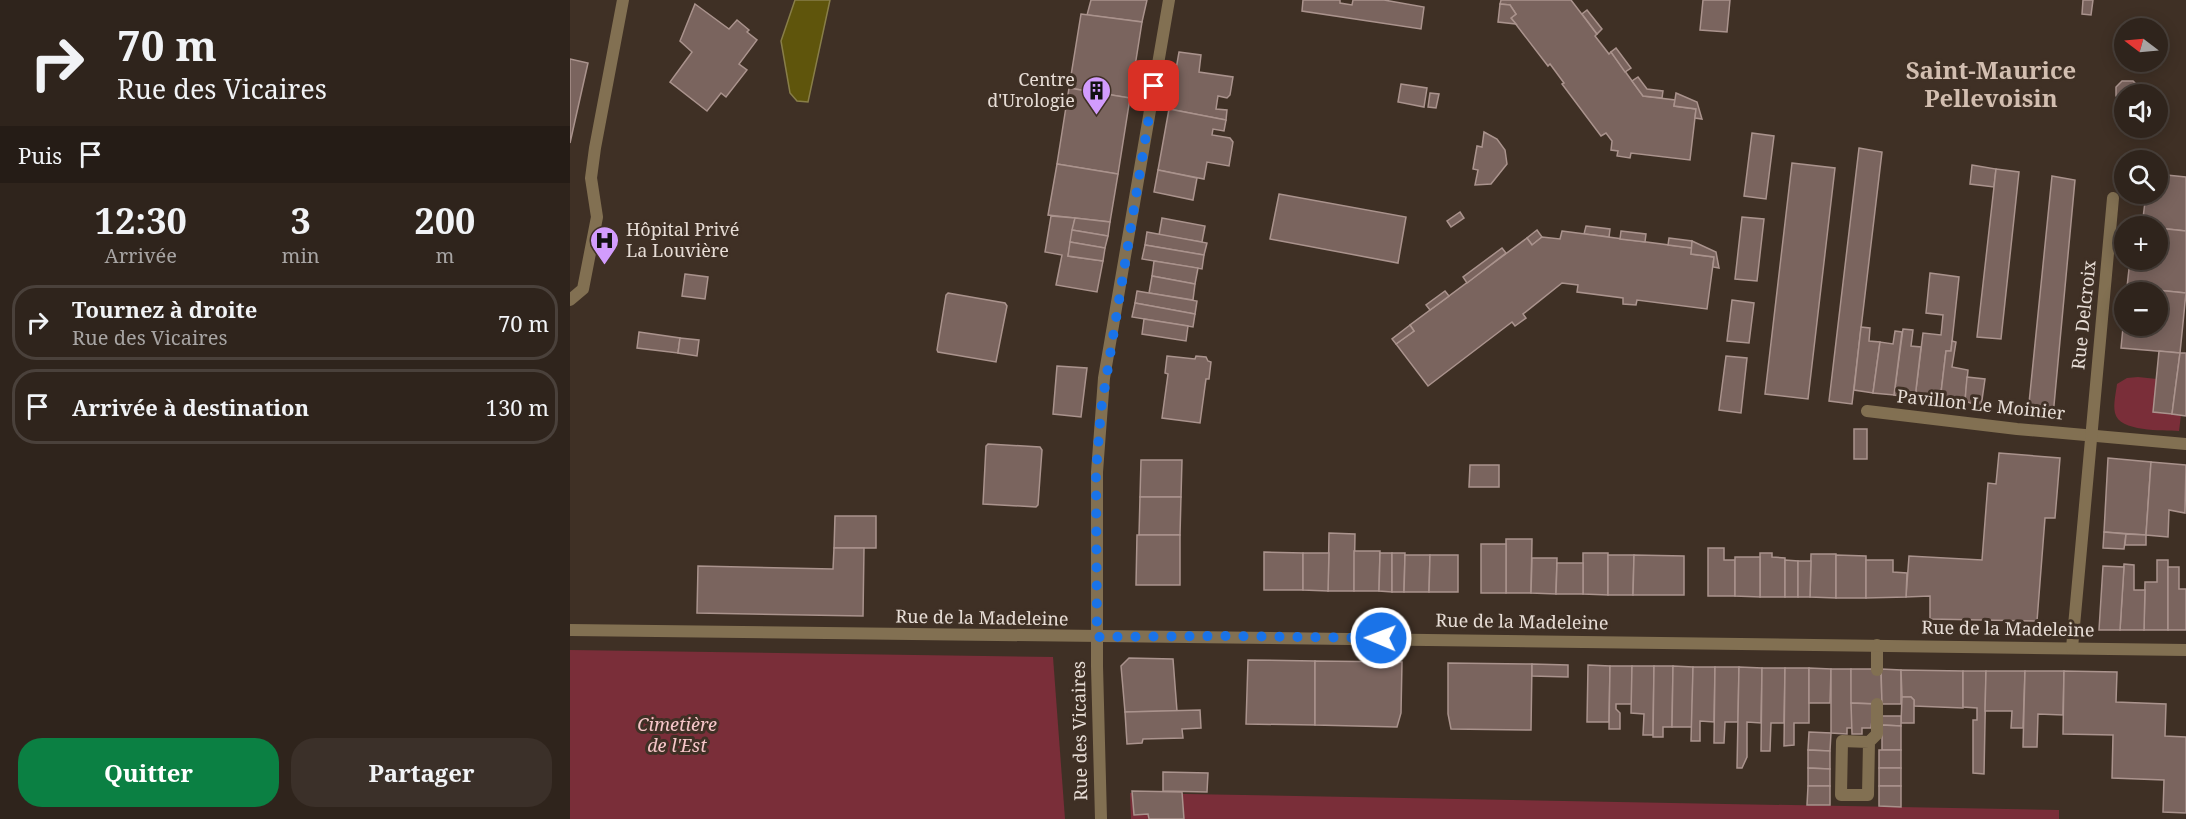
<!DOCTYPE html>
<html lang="fr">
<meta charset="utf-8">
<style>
:root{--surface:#2f241c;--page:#3b3029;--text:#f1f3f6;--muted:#a7a4a3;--line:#4a413b;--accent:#0b8043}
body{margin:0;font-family:"Noto Serif",serif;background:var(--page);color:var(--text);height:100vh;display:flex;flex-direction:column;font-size:22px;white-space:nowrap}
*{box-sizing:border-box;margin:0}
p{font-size:20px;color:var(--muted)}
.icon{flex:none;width:33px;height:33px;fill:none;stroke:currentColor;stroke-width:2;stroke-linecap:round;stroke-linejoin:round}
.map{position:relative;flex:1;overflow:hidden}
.side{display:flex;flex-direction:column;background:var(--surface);width:570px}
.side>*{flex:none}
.hud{background:#2f241c;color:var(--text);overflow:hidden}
.needle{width:39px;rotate:286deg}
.fabs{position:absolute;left:1544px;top:18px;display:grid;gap:12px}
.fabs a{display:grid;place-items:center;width:54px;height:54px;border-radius:50%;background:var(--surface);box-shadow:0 3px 15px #0003,0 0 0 2px var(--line);font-size:30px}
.pin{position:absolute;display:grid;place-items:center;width:51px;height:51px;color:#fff;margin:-26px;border-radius:12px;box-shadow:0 3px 9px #0006}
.me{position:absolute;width:66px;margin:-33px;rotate:271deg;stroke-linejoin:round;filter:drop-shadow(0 0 4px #0008)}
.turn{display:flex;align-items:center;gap:21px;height:126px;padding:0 18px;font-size:27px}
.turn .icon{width:78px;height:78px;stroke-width:2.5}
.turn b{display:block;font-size:42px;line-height:51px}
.then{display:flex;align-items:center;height:57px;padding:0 18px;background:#0003;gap:12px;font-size:22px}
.eta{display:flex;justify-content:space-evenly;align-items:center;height:102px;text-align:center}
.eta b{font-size:36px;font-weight:700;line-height:42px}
.button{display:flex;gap:12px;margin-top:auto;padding:12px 18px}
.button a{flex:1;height:69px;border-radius:24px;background:var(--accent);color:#fff;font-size:24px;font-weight:700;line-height:69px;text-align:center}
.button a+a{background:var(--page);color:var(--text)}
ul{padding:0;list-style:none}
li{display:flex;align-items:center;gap:18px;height:75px;margin:0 12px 9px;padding:0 6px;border:3px solid var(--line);border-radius:24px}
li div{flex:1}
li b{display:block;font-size:22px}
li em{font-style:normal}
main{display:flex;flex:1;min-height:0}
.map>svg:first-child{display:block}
</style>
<main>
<section class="side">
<div class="hud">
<div class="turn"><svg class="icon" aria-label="right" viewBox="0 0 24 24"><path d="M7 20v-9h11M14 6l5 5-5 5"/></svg><div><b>70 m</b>Rue des Vicaires</div></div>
<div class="then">Puis<svg class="icon" aria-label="arrive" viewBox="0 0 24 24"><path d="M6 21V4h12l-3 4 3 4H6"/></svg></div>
</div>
<div class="eta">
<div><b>12:30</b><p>Arrivée</p></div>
<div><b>3</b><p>min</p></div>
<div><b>200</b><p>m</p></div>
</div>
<ul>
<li><svg class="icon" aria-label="right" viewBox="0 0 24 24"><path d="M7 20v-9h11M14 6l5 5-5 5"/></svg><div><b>Tournez à droite</b><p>Rue des Vicaires</p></div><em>70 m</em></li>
<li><svg class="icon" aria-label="arrive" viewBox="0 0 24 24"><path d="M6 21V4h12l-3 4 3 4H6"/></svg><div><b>Arrivée à destination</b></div><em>130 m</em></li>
</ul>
<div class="button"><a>Quitter</a><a>Partager</a></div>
</section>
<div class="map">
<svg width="1616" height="819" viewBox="0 0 1616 819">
<rect width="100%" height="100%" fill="#3f3025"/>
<g fill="#7a2e39">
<path d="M1568,377L1587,379L1583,412L1611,415L1609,431C1593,430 1549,432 1545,413C1543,404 1546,393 1547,384L1557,378Z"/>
<polygon points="0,650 483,657 495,819 0,819"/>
<polygon points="560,793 1489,810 1489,819 561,819"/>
</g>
<polygon fill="#5f550c" stroke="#887e49" stroke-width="1.5" points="225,0 260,0 238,102 227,101 220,93 211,41"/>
<g fill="#7a645e" stroke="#aa938d" stroke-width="1.5">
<polygon points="521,0 577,0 572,22 517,15"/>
<polygon points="733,0 770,0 770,3 782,5 783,0 814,0 854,7 851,29 732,11"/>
<polygon points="931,0 1001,0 1027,34 1025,36 1039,54 1041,52 1073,96 1105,100 1104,106 1126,109 1120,160 1061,153 1060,158 1047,156 1048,151 1041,150 1042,141 1036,133 1031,136 992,84 994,83 980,64 978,66 941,18 946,14 940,5 930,4"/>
<polygon points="1133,0 1160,0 1157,32 1130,30"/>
<polygon points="1513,0 1523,0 1521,15 1512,14"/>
<polygon points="125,4 159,29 167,20 179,30 177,32 187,40 169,64 177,70 156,97 151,93 137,111 100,82 122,52 110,41"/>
<polygon points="930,4 940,5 946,14 941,18 946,24 928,22"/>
<polygon points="1017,10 1032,29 1027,34 1012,14"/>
<polygon points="511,14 572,22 560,98 499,88"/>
<polygon points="1046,48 1061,68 1055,72 1041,52"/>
<polygon points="609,52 631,55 629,72 663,77 660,95 657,98 648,96 646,109 657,110 656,120 599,109"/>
<polygon points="0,59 18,63 0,143"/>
<polygon points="1068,77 1077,89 1093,91 1092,98 1073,96 1062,81"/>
<polygon points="1552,81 1563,81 1567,85 1569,94 1554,94 1554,103 1546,96 1546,87"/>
<polygon points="831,84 857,88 854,107 828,102"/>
<polygon points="499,88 560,98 548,174 487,164"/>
<polygon points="860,93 869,94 866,108 858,107"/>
<polygon points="1106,93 1127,102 1132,119 1125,118 1126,109 1104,106"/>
<polygon points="599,109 656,120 654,131 643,129 642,135 660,138 663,142 659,166 637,162 634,179 588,170"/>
<polygon points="914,132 927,139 935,150 937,164 921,184 905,185 908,170 903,169 907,146 912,147"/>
<polygon points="1182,133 1204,136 1196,199 1174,196"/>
<polygon points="1289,148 1312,152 1282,404 1259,401"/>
<polygon points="1222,163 1265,168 1238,399 1195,394"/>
<polygon points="487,164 548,174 540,222 478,215"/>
<polygon points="1402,165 1426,169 1424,187 1400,184"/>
<polygon points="1426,169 1449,172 1431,339 1407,337"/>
<polygon points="588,170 627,178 623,200 584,192"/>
<polygon points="1587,174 1616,177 1616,231 1572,226 1576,194 1587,194"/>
<polygon points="1482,176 1505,180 1483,416 1458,413"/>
<polygon points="709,194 836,217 828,263 700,239"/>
<polygon points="890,212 894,218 881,227 877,221"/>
<polygon points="481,216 505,218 498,256 533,261 527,292 486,285 492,255 475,252"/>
<polygon points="1172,217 1194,219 1187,281 1165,279"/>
<polygon points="505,218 540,222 538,236 502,230"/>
<polygon points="592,218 635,226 632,242 589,235"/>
<polygon points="1016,226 1040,229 1039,237 1014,234"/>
<polygon points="1587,228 1616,231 1616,293 1557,287 1560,260 1587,260"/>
<polygon points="502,230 538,236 535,248 500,242"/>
<polygon points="967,230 972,237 962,245 957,238"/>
<polygon points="992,231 1122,248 1121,254 1144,257 1137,309 1067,300 1066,305 1053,304 1053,298 1007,292 1008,285 992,283 953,314 956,318 945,326 942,322 858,386 826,344 844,331 840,325 957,238 962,245 972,237 990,239"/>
<polygon points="1051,231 1076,234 1075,242 1050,239"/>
<polygon points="577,232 637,243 634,255 575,245"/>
<polygon points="1099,238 1122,241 1122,248 1098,245"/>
<polygon points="1122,241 1146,252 1149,268 1143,267 1144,257 1121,254"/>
<polygon points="500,242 535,248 533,261 498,256"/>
<polygon points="575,245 634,255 632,269 572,259"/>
<polygon points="932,248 936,253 897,283 893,277"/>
<polygon points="584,261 628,268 625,284 582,276"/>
<polygon points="1360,273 1389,277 1381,351 1376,351 1370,401 1345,398 1353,333 1371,335 1373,315 1356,313"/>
<polygon points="115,274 138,277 135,299 112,296"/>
<polygon points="582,276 625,284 623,300 579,293"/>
<polygon points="1557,287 1616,293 1610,353 1551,348 1554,317 1554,326 1587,326 1587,292 1556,292"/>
<polygon points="567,291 627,301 625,314 565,303"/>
<polygon points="875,291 879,296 860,310 856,305"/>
<polygon points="378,293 435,303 437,306 426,362 368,352 367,350 376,295"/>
<polygon points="1162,300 1184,303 1179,343 1157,341"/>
<polygon points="565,303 625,314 623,327 562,317"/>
<polygon points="574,319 618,326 616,341 572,334"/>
<polygon points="840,325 844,331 826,344 822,339"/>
<polygon points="1291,327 1300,328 1299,341 1310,342 1303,393 1284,390"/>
<polygon points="1333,329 1343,330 1341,346 1351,347 1345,398 1324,395"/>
<polygon points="1325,331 1332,332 1324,395 1303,393 1310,342 1323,344"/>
<polygon points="69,332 110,338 108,353 67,348"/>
<polygon points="110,338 129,340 127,356 108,353"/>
<polygon points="1382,341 1386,342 1382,367 1398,370 1395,401 1388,404 1370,401 1376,351 1381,351"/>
<polygon points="1589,351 1610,353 1602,414 1583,412"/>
<polygon points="1610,353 1616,353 1616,416 1602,414"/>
<polygon points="597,356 625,359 626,356 636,357 638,361 641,362 639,379 636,379 630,423 592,418 598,374 595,373"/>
<polygon points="1156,356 1177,358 1171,413 1149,410"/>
<polygon points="487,366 517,368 511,417 483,414"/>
<polygon points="1397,377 1415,379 1411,407 1395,401"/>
<rect x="1284" y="429" width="13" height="30"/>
<polygon points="418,444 470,447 472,450 468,505 466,507 413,504 416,446"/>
<polygon points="1429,453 1490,458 1485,518 1475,518 1467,621 1360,619 1360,596 1336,597 1339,556 1412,560 1418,483 1426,484"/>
<polygon points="1538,458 1581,462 1576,535 1534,532"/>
<polygon points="571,460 612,460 611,497 570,497"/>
<polygon points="1581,462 1616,465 1615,513 1599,510 1598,537 1576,535"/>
<polygon points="900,465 929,465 929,487 899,487"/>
<polygon points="570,497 611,497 610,535 569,535"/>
<polygon points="265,516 306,516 306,548 264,548"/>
<polygon points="1534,532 1556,534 1554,549 1533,548"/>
<polygon points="759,533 785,534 784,591 758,591"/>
<polygon points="1556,534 1576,535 1576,545 1555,545"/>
<polygon points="567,535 610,535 610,585 566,585"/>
<polygon points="936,539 962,539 961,593 936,593"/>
<rect x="911" y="544" width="25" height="49"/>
<polygon points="264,548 294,548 293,616 127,613 128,566 263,569"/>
<polygon points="1138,548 1154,548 1154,560 1165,560 1165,596 1138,596"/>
<polygon points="784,551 810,551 809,591 784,591"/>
<polygon points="694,552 733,553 733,590 694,590"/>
<polygon points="733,553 759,553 758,591 733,590"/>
<polygon points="810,553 822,553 822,592 809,591"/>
<polygon points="822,553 835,553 834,592 822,592"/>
<polygon points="1013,553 1038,553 1038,595 1013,594"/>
<polygon points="1190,553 1202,553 1202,557 1215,558 1215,597 1190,597"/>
<polygon points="1241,554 1266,554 1266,598 1240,597"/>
<polygon points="835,555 860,555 859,592 834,592"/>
<polygon points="860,555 888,555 888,592 859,592"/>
<polygon points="1038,555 1064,555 1063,595 1038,595"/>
<polygon points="1064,555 1114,556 1114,595 1063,595"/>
<polygon points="1266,555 1296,556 1296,598 1266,598"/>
<polygon points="1165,557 1190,557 1190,597 1165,596"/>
<polygon points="962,558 987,558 986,594 961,593"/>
<polygon points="1215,560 1228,561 1228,597 1215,597"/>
<polygon points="1296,560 1323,560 1323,572 1337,573 1336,597 1296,598"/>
<polygon points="1587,560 1598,560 1598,630 1574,630 1575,582 1587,582"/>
<polygon points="1228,561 1241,561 1240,597 1228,597"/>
<polygon points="987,563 1013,563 1013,594 986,594"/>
<polygon points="1554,564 1564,565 1564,590 1575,590 1574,630 1550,630"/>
<polygon points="1533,566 1554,567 1550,630 1529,630"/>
<polygon points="1598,567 1609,567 1609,589 1616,589 1616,630 1598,630"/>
<polygon points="559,658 603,659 607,711 555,712 551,666"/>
<polygon points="678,660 745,661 745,725 676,724"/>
<polygon points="745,661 832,662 831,713 827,727 745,725"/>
<polygon points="878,663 962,664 961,730 881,729 878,714"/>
<polygon points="962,664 998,665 998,677 962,676"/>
<polygon points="1018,665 1040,666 1039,722 1017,722"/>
<polygon points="1040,666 1062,666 1062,704 1046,704 1046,709 1050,713 1050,729 1039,729"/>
<polygon points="1062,666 1084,666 1083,735 1073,735 1074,714 1061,713"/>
<polygon points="1084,666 1103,666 1102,727 1093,727 1093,737 1083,737"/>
<polygon points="1103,666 1123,667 1122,727 1102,727"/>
<polygon points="1123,667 1145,667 1144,722 1130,721 1130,741 1121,741"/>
<polygon points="1145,667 1169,667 1168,722 1155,722 1154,743 1144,743"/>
<polygon points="1169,667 1192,668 1191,723 1177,722 1177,757 1172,768 1167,768"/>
<polygon points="1192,668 1215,668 1214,723 1201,723 1200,751 1191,751"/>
<polygon points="1215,668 1239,668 1239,723 1224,723 1224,745 1214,746"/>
<polygon points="1239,668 1261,669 1260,703 1239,703"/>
<polygon points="1261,669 1281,669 1282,728 1277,728 1277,734 1261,733"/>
<polygon points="1281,669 1311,669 1312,704 1281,703"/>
<polygon points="1311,669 1331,670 1331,704 1312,704"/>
<polygon points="1331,670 1393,671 1393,708 1344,706 1344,700 1341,697 1332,697"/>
<polygon points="1393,671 1416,671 1414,774 1403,773 1403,720 1407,720 1407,708 1393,707"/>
<polygon points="1416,671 1455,671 1453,728 1441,728 1442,711 1415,711"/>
<polygon points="1455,671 1494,671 1493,715 1468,714 1467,747 1453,747"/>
<polygon points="1494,671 1547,672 1546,702 1596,704 1595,736 1616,737 1616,813 1593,812 1594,780 1542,778 1543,735 1493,734"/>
<polygon points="1332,697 1341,697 1344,700 1344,723 1331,723"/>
<polygon points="1281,703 1304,704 1301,728 1292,728 1292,734 1282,734"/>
<polygon points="630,710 631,728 612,729 613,738 573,739 572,743 557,744 555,712"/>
<polygon points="1312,716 1331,716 1331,726 1312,725"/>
<polygon points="1312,725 1331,726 1331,750 1312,750"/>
<polygon points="1239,732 1261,733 1260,751 1238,750"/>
<polygon points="1238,750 1260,751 1260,769 1238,768"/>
<rect x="1309" y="750" width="22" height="18"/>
<polygon points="1238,768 1260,769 1260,786 1238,786"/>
<rect x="1309" y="768" width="22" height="18"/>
<polygon points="593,772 638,773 637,792 593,791"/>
<polygon points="1238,786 1260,786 1260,805 1237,805"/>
<polygon points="1309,786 1331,786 1331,807 1309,806"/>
<polygon points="562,791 612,792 614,819 579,819 578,814 564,815"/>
</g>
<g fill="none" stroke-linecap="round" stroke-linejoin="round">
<g stroke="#827052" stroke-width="12">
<polyline points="0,300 13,289 27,217 21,178 25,148 53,0"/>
<polyline points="1307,670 1307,645"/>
<polyline points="1299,742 1298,795 1271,795 1272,741 1299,742 1307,734 1307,704"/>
</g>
<g stroke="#827052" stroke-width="12">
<polyline points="1297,411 1447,429 1616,444"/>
<path d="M0,630C539,637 1077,641 1616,650"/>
<polyline points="1502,648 1543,198"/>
<polyline points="531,819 527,666 527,472 534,378 599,0"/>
</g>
</g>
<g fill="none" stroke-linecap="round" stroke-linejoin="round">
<polyline stroke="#1a73e8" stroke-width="10" stroke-dasharray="0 18" points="584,86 531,410 526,472 527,637 653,636 811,638"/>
</g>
<defs>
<symbol id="building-pin" viewBox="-11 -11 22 30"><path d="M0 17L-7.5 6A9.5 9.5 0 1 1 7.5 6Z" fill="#d29cfd" stroke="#3f3025"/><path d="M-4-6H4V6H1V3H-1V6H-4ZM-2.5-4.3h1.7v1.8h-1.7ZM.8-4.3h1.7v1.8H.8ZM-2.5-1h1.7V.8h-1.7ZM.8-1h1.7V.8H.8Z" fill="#111"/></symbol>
<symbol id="hospital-pin" viewBox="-11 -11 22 30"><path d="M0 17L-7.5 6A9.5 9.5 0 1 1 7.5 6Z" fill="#d29cfd" stroke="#3f3025"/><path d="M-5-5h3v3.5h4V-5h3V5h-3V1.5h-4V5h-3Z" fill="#111"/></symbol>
</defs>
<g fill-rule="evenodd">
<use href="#building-pin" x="510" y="74" width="33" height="45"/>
<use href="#hospital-pin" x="18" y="224" width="33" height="45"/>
</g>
<g text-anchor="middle" stroke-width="6" stroke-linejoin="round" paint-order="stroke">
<g font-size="18" fill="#e7ddd6" stroke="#3f3025" text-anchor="end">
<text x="505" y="86">Centre<tspan x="505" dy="21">d'Urologie</tspan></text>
<text x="56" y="236" text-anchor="start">Hôpital Privé<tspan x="56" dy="21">La Louvière</tspan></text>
</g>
<g font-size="18" fill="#e7ddd6" stroke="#3f3025">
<text transform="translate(1514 315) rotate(-84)" y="6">Rue Delcroix</text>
<text transform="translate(1411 405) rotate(6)" y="6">Pavillon Le Moinier</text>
<text transform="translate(412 618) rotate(1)" y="6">Rue de la Madeleine</text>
<text transform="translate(952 622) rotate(1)" y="6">Rue de la Madeleine</text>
<text transform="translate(1438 629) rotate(1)" y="6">Rue de la Madeleine</text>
<text transform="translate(510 731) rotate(-91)" y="6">Rue des Vicaires</text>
</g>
<g font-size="18" font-style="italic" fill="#f7c6c9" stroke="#3f3025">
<text x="107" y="731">Cimetière<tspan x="107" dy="21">de l'Est</tspan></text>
</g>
<g font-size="24" font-weight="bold" fill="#d2beb0" stroke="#3f3025">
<text x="1421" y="79">Saint-Maurice<tspan x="1421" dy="28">Pellevoisin</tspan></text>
</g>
</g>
</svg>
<div class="fabs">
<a><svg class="needle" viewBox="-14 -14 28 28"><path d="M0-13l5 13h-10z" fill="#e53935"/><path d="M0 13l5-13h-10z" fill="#a7a4a3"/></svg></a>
<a><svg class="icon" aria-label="sound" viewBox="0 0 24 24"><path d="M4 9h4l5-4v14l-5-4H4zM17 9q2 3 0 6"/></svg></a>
<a><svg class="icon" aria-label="search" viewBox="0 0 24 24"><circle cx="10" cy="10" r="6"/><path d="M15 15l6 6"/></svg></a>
<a>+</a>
<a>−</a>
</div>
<div class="pin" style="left:584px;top:86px;background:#d93025"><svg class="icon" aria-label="arrive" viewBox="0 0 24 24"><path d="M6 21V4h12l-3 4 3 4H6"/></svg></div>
<svg class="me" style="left:811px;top:638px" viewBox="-20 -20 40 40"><circle r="17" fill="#1a73e8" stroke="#fff" stroke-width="3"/><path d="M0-11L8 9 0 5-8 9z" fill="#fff"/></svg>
</div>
</main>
